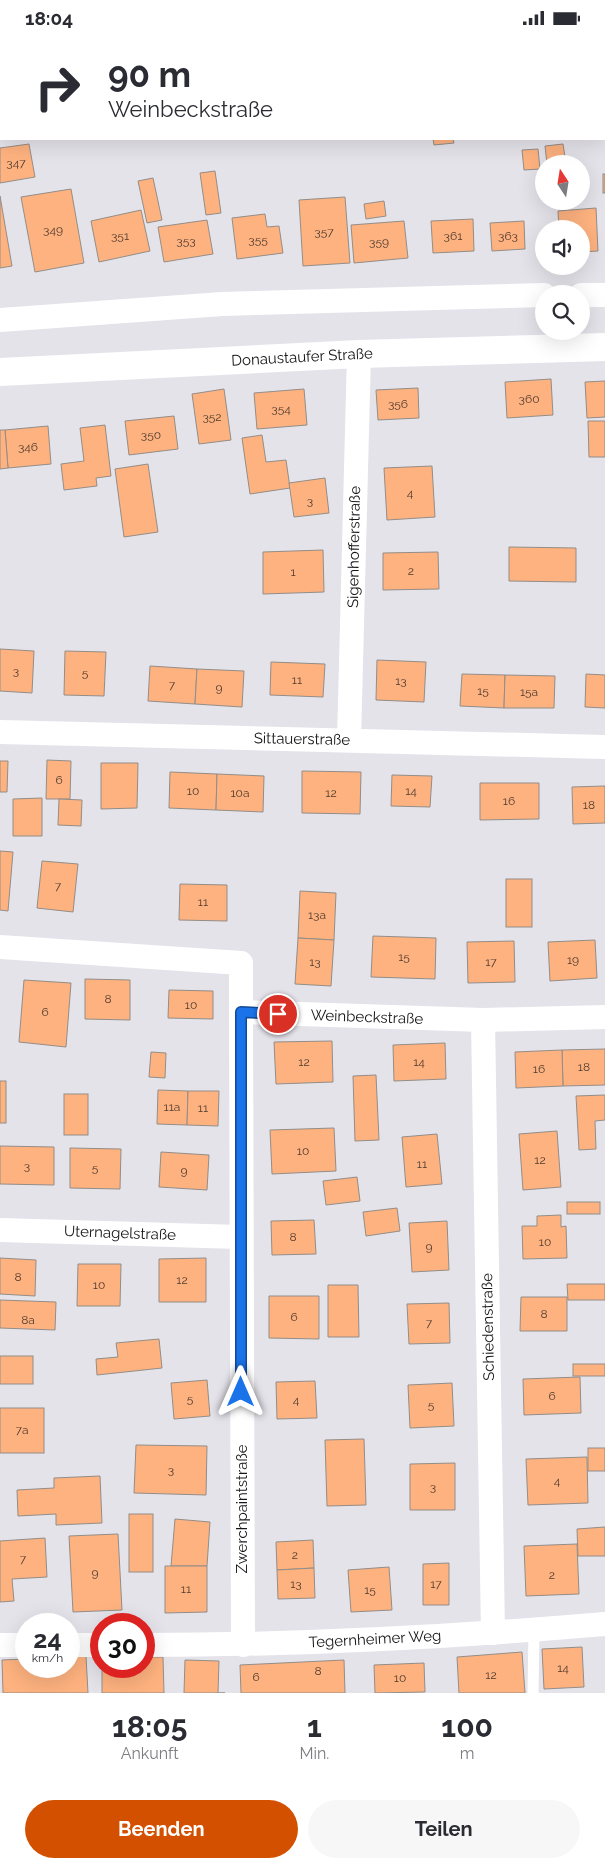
<!DOCTYPE html>
<html lang="de">
<meta charset="utf-8">
<style>
:root{--surface:#fff;--page:#f7f7f7;--text:#2b2b33;--muted:#7c7c81;--accent:#d35000}
body{margin:0;font-family:Raleway,sans-serif;background:var(--page);color:var(--text);height:100vh;display:flex;flex-direction:column;font-size:19px;white-space:nowrap}
*{box-sizing:border-box;margin:0}
p{font-size:16px;color:var(--muted)}
.icon{flex:none;width:28px;height:28px;fill:none;stroke:currentColor;stroke-width:2;stroke-linecap:round;stroke-linejoin:round}
.map{position:relative;height:1658px;overflow:hidden}
.side{display:flex;flex-direction:column;background:var(--surface);flex:1}
.side>*{flex:none}
.hud{position:absolute;left:0px;top:0px;width:605px;height:105px;box-shadow:0 5px 20px #0002;background:#fff;color:var(--text);overflow:hidden}
.needle{width:32px;rotate:348deg}
.buttons{position:absolute;left:535px;top:120px;display:grid;gap:10px}
.buttons a{display:grid;place-items:center;width:55px;height:55px;border-radius:50%;background:var(--surface);box-shadow:0 5px 20px #0002;font-size:25px}
.speed{position:absolute;left:15px;top:1578px;display:flex;gap:10px;font-size:25px;font-weight:700;text-align:center}
.speed>*{display:grid;place-content:center;width:65px;height:65px;border-radius:50%;background:var(--surface);box-shadow:0 5px 20px #0002;line-height:1}
.speed small{font-size:12px;font-weight:400}
.speed .limit{border:8px solid #d22;background:#fff;color:#111}
.pin{position:absolute;display:grid;place-items:center;width:42px;height:42px;color:#fff;margin:-21px;border:2px solid #fff;border-radius:50%;box-shadow:0 1px 5px #0007}
.me{position:absolute;width:55px;margin:-28px;rotate:0deg;stroke-linejoin:round;filter:drop-shadow(0 0 4px #0008)}
.turn{display:flex;align-items:center;gap:18px;height:105px;padding:0 25px;font-size:22px}
.turn .icon{width:65px;height:65px;stroke-width:2.5}
.turn b{display:block;font-size:35px;line-height:42px}
.eta{display:flex;justify-content:space-evenly;align-items:center;height:85px;text-align:center}
.eta b{font-size:30px;font-weight:700;line-height:35px}
.primary-button{display:flex;gap:10px;margin-top:auto;padding:10px 25px}
.primary-button a{flex:1;height:58px;border-radius:30px;background:var(--accent);color:#fff;font-size:20px;font-weight:700;line-height:58px;text-align:center}
.primary-button a+a{background:var(--page);color:var(--text)}
.status{display:flex;justify-content:space-between;align-items:center;height:35px;padding:0 25px;background:var(--surface);direction:ltr}
.status svg{height:14px;fill:currentColor}
.map>svg:first-child{display:block}
</style>
<div class="status"><b>18:04</b><svg viewBox="0 0 49 12"><path d="M0 12V9h3v3zM5 12V6h3v6zM10 12V3h3v9zM15 12V0h3v12zM26 1h20v11H26zM47 4h2v5h-2z"/></svg></div>
<div class="map">
<svg width="605" height="1658" viewBox="0 0 605 1658">
<rect width="100%" height="100%" fill="#e5e3ea"/>
<g fill="#feb27f" stroke="#938d88">
<rect x="527" y="0" width="23" height="1"/>
<polygon points="433,104 453,104 454,108 434,110"/>
<polygon points="29,109 35,142 0,148 0,113"/>
<polygon points="563,109 566,128 547,129 545,111"/>
<polygon points="538,114 540,134 524,135 522,115"/>
<polygon points="215,136 221,178 206,180 200,138"/>
<rect x="603" y="139" width="2" height="19"/>
<polygon points="153,143 162,185 147,188 138,146"/>
<polygon points="71,154 84,228 35,237 21,162"/>
<polygon points="0,161 12,231 0,233"/>
<polygon points="345,162 350,228 303,231 299,165"/>
<polygon points="384,166 386,181 366,184 364,169"/>
<polygon points="596,173 598,216 581,217 581,194 559,194 558,176"/>
<polygon points="141,175 150,216 99,227 91,186"/>
<polygon points="265,179 267,192 279,191 283,218 237,224 232,183"/>
<polygon points="473,184 474,216 433,218 431,186"/>
<polygon points="207,185 213,219 164,227 158,192"/>
<polygon points="404,186 408,223 354,228 351,190"/>
<polygon points="524,186 525,214 492,216 490,188"/>
<polygon points="551,344 553,380 507,383 505,347"/>
<polygon points="605,346 605,382 587,383 585,347"/>
<polygon points="418,353 419,383 378,385 376,355"/>
<polygon points="224,354 231,405 199,409 192,359"/>
<polygon points="304,354 307,390 257,394 254,358"/>
<polygon points="174,381 178,414 129,420 125,386"/>
<polygon points="588,386 605,386 605,422 589,422"/>
<polygon points="105,390 111,441 96,443 97,451 64,455 61,429 84,426 80,393"/>
<polygon points="48,391 51,429 8,433 5,395"/>
<polygon points="0,395 5,395 8,433 0,434"/>
<polygon points="262,400 266,427 286,425 290,453 250,459 242,403"/>
<polygon points="148,429 158,497 124,502 115,434"/>
<polygon points="432,431 435,482 387,485 384,433"/>
<polygon points="325,443 329,478 294,482 289,448"/>
<polygon points="509,512 576,513 576,547 509,546"/>
<polygon points="323,515 324,557 263,559 263,517"/>
<polygon points="438,517 439,554 383,555 383,518"/>
<polygon points="0,614 34,616 32,658 0,656"/>
<polygon points="65,616 106,617 104,661 64,660"/>
<polygon points="377,625 426,627 424,667 376,665"/>
<polygon points="271,627 325,629 323,662 270,660"/>
<polygon points="150,631 197,634 195,669 148,666"/>
<polygon points="197,634 244,636 242,672 195,669"/>
<polygon points="462,639 505,640 504,673 460,671"/>
<polygon points="586,639 605,640 605,673 585,672"/>
<polygon points="505,640 555,641 554,673 504,673"/>
<polygon points="47,725 71,726 70,764 46,764"/>
<polygon points="0,726 8,726 7,757 0,757"/>
<polygon points="101,728 138,728 137,773 101,774"/>
<polygon points="302,736 361,737 360,779 302,778"/>
<polygon points="170,737 217,739 216,775 169,773"/>
<polygon points="217,739 264,741 263,777 216,775"/>
<polygon points="392,740 432,741 430,772 391,771"/>
<polygon points="480,748 539,748 539,784 480,785"/>
<polygon points="605,751 605,788 573,789 572,752"/>
<polygon points="42,763 42,801 13,801 13,764"/>
<polygon points="59,764 82,765 81,791 58,790"/>
<polygon points="0,816 13,817 8,876 0,875"/>
<polygon points="42,826 78,829 73,877 37,873"/>
<rect x="506" y="844" width="26" height="48"/>
<polygon points="180,849 227,850 227,886 179,885"/>
<polygon points="300,856 336,858 334,905 298,903"/>
<polygon points="373,901 436,903 435,944 371,942"/>
<polygon points="298,903 334,905 331,951 295,949"/>
<polygon points="595,905 597,943 550,946 548,907"/>
<polygon points="514,906 515,947 468,948 467,907"/>
<polygon points="85,944 130,945 130,985 85,984"/>
<polygon points="24,945 71,948 66,1012 19,1007"/>
<polygon points="169,955 213,956 213,984 168,983"/>
<polygon points="332,1006 333,1047 276,1049 274,1007"/>
<polygon points="445,1008 446,1044 394,1046 393,1010"/>
<polygon points="605,1014 605,1050 563,1051 562,1015"/>
<polygon points="562,1015 563,1051 516,1053 515,1017"/>
<polygon points="151,1017 166,1018 165,1043 149,1042"/>
<polygon points="376,1040 379,1105 355,1106 353,1041"/>
<rect x="0" y="1046" width="6" height="42"/>
<polygon points="158,1055 188,1056 187,1090 157,1089"/>
<polygon points="188,1056 219,1056 218,1091 187,1090"/>
<rect x="64" y="1059" width="24" height="41"/>
<polygon points="605,1060 605,1085 595,1086 596,1114 579,1115 576,1061"/>
<polygon points="334,1093 336,1136 272,1139 270,1095"/>
<polygon points="557,1096 561,1152 523,1155 519,1099"/>
<polygon points="437,1099 442,1149 406,1152 402,1102"/>
<polygon points="0,1111 54,1112 54,1150 0,1149"/>
<polygon points="70,1113 121,1114 120,1154 70,1153"/>
<polygon points="161,1117 209,1120 207,1155 159,1152"/>
<polygon points="357,1142 360,1166 326,1170 323,1146"/>
<rect x="567" y="1167" width="33" height="12"/>
<polygon points="397,1173 400,1196 366,1201 363,1177"/>
<polygon points="561,1180 561,1192 566,1191 567,1223 523,1224 522,1191 537,1191 537,1181"/>
<polygon points="314,1185 316,1219 272,1220 271,1186"/>
<polygon points="447,1186 449,1235 412,1237 409,1188"/>
<polygon points="0,1223 36,1225 35,1261 0,1259"/>
<polygon points="206,1223 206,1267 159,1267 159,1224"/>
<polygon points="78,1229 121,1229 120,1271 77,1271"/>
<polygon points="567,1249 605,1249 605,1265 568,1265"/>
<polygon points="328,1250 358,1250 359,1302 328,1302"/>
<polygon points="269,1261 319,1261 319,1304 269,1303"/>
<polygon points="521,1262 567,1262 567,1296 520,1296"/>
<polygon points="0,1265 56,1267 55,1295 0,1293"/>
<polygon points="449,1268 450,1308 409,1309 407,1269"/>
<polygon points="159,1304 162,1333 97,1340 96,1324 118,1322 116,1308"/>
<rect x="0" y="1321" width="33" height="28"/>
<rect x="573" y="1329" width="32" height="12"/>
<polygon points="580,1342 581,1378 524,1380 523,1344"/>
<polygon points="207,1345 210,1381 174,1384 171,1348"/>
<polygon points="315,1346 317,1383 277,1384 276,1347"/>
<polygon points="452,1348 454,1391 410,1393 408,1350"/>
<rect x="0" y="1373" width="44" height="45"/>
<polygon points="364,1404 366,1470 327,1471 325,1405"/>
<polygon points="136,1410 207,1411 206,1460 134,1458"/>
<rect x="588" y="1413" width="17" height="23"/>
<polygon points="587,1422 588,1468 528,1470 526,1424"/>
<polygon points="455,1428 455,1475 410,1475 410,1429"/>
<polygon points="100,1441 102,1488 56,1490 56,1479 18,1481 17,1455 54,1453 54,1443"/>
<rect x="129" y="1479" width="24" height="58"/>
<polygon points="175,1484 210,1487 207,1531 171,1531"/>
<polygon points="605,1492 605,1521 578,1521 577,1494"/>
<polygon points="118,1499 122,1575 73,1577 69,1501"/>
<polygon points="45,1503 47,1542 12,1544 14,1566 0,1567 0,1506"/>
<polygon points="313,1505 314,1533 277,1535 276,1507"/>
<polygon points="577,1509 579,1559 526,1561 524,1511"/>
<polygon points="449,1528 449,1570 423,1570 423,1529"/>
<polygon points="165,1531 207,1531 207,1577 165,1578"/>
<polygon points="389,1532 392,1575 351,1577 348,1535"/>
<polygon points="314,1533 315,1563 278,1564 277,1535"/>
<polygon points="582,1612 584,1652 544,1654 542,1614"/>
<polygon points="522,1617 525,1658 459,1658 457,1622"/>
<polygon points="86,1621 88,1658 3,1658 2,1625 26,1624 26,1631 69,1631 69,1622"/>
<polygon points="144,1622 163,1622 164,1658 102,1658 102,1631 144,1631"/>
<polygon points="185,1625 219,1626 218,1658 225,1658 184,1658"/>
<polygon points="344,1625 345,1658 241,1658 240,1630"/>
<polygon points="424,1628 425,1657 375,1658 374,1630"/>
</g>
<g fill="none" stroke-linecap="round" stroke-linejoin="round">
<polyline stroke="#fff" stroke-width="11" points="533,1658 534,1595"/>
<g stroke="#fff" stroke-width="24">
<polyline points="581,260 605,260"/>
<polyline points="0,285 222,269 544,260"/>
<polyline points="0,697 605,712"/>
<polyline points="349,705 359,319"/>
<polyline points="0,912 241,928 241,977 483,985 605,982"/>
<polyline points="241,977 243,1610"/>
<polyline points="483,985 493,1598"/>
<polyline points="0,1195 240,1202"/>
<polyline points="0,1610 26,1610"/>
<polyline points="69,1610 101,1610"/>
<path d="M144,1610C298,1610 452,1602 605,1589"/>
</g>
<polyline stroke="#fff" stroke-width="28" points="0,337 359,319 605,312"/>
</g>
<g fill="none" stroke-linecap="round" stroke-linejoin="round">
<defs>
<polyline id="route" points="241,1357 241,977 278,979"/>
</defs>
<use href="#route" stroke="#114b97" stroke-width="12"/>
<use href="#route" stroke="#1a73e8" stroke-width="9"/>
</g>
<g text-anchor="middle" stroke-width="4" stroke-linejoin="round" paint-order="stroke">
<g font-size="12" fill="#4f3c30">
<text x="16" y="132">347</text>
<text x="53" y="199">349</text>
<text x="324" y="201">357</text>
<text x="120" y="205">351</text>
<text x="453" y="205">361</text>
<text x="508" y="205">363</text>
<text x="258" y="209">355</text>
<text x="186" y="210">353</text>
<text x="379" y="211">359</text>
<text x="529" y="368">360</text>
<text x="398" y="373">356</text>
<text x="281" y="378">354</text>
<text x="212" y="386">352</text>
<text x="151" y="404">350</text>
<text x="28" y="416">346</text>
<text x="410" y="462">4</text>
<text x="310" y="470">3</text>
<text x="411" y="540">2</text>
<text x="293" y="541">1</text>
<text x="16" y="640">3</text>
<text x="85" y="642">5</text>
<text x="297" y="649">11</text>
<text x="401" y="650">13</text>
<text x="172" y="654">7</text>
<text x="219" y="657">9</text>
<text x="483" y="660">15</text>
<text x="529" y="661">15a</text>
<text x="59" y="749">6</text>
<text x="193" y="760">10</text>
<text x="411" y="760">14</text>
<text x="240" y="762">10a</text>
<text x="331" y="762">12</text>
<text x="509" y="770">16</text>
<text x="589" y="774">18</text>
<text x="58" y="855">7</text>
<text x="203" y="871">11</text>
<text x="317" y="884">13a</text>
<text x="404" y="926">15</text>
<text x="573" y="929">19</text>
<text x="315" y="931">13</text>
<text x="491" y="931">17</text>
<text x="108" y="968">8</text>
<text x="191" y="974">10</text>
<text x="45" y="981">6</text>
<text x="304" y="1031">12</text>
<text x="419" y="1031">14</text>
<text x="584" y="1036">18</text>
<text x="539" y="1038">16</text>
<text x="172" y="1076">11a</text>
<text x="203" y="1077">11</text>
<text x="303" y="1120">10</text>
<text x="540" y="1129">12</text>
<text x="422" y="1133">11</text>
<text x="27" y="1135">3</text>
<text x="95" y="1137">5</text>
<text x="184" y="1140">9</text>
<text x="293" y="1206">8</text>
<text x="545" y="1211">10</text>
<text x="429" y="1216">9</text>
<text x="18" y="1246">8</text>
<text x="182" y="1249">12</text>
<text x="99" y="1254">10</text>
<text x="544" y="1283">8</text>
<text x="294" y="1286">6</text>
<text x="28" y="1289">8a</text>
<text x="429" y="1292">7</text>
<text x="552" y="1365">6</text>
<text x="190" y="1368">5</text>
<text x="296" y="1369">4</text>
<text x="431" y="1374">5</text>
<text x="22" y="1399">7a</text>
<text x="171" y="1439">3</text>
<text x="557" y="1450">4</text>
<text x="433" y="1456">3</text>
<text x="295" y="1524">2</text>
<text x="23" y="1528">7</text>
<text x="95" y="1542">9</text>
<text x="552" y="1544">2</text>
<text x="296" y="1553">13</text>
<text x="436" y="1553">17</text>
<text x="186" y="1558">11</text>
<text x="370" y="1559">15</text>
<text x="563" y="1637">14</text>
<text x="318" y="1640">8</text>
<text x="491" y="1644">12</text>
<text x="256" y="1646">6</text>
<text x="400" y="1647">10</text>
</g>
<g font-size="15" fill="#151416" stroke="#fff">
<text transform="translate(302 322) rotate(-3)" y="5">Donaustaufer Straße</text>
<text transform="translate(354 512) rotate(-89)" y="5">Sigenhofferstraße</text>
<text transform="translate(302 704) rotate(1)" y="5">Sittauerstraße</text>
<text transform="translate(367 982) rotate(2)" y="5">Weinbeckstraße</text>
<text transform="translate(120 1198) rotate(2)" y="5">Uternagelstraße</text>
<text transform="translate(488 1292) rotate(-91)" y="5">Schiedenstraße</text>
<text transform="translate(242 1474) rotate(-90)" y="5">Zwerchpaintstraße</text>
<text transform="translate(375 1604) rotate(-3)" y="5">Tegernheimer Weg</text>
</g>
</g>
</svg>
<div class="buttons">
<a><svg class="needle" viewBox="-14 -14 28 28"><path d="M0-13l5 13h-10z" fill="#e53935"/><path d="M0 13l5-13h-10z" fill="#7c7c81"/></svg></a>
<a><svg class="icon" aria-label="sound" viewBox="0 0 24 24"><path d="M4 9h4l5-4v14l-5-4H4zM17 9q2 3 0 6"/></svg></a>
<a><svg class="icon" aria-label="search" viewBox="0 0 24 24"><circle cx="10" cy="10" r="6"/><path d="M15 15l6 6"/></svg></a>
</div>
<div class="speed"><div>24<small>km/h</small></div><div class="limit">30</div></div>
<div class="pin" style="left:278px;top:979px;background:#d93025"><svg class="icon" aria-label="arrive" viewBox="0 0 24 24"><path d="M6 21V4h12l-3 4 3 4H6"/></svg></div>
<svg class="me" style="left:241px;top:1357px" viewBox="-20 -20 40 40"><path d="M0-17L14 15 0 8-14 15z" fill="#1a73e8" stroke="#fff" stroke-width="4"/></svg>
<div class="hud">
<div class="turn"><svg class="icon" aria-label="right" viewBox="0 0 24 24"><path d="M7 20v-9h11M14 6l5 5-5 5"/></svg><div><b>90 m</b>Weinbeckstraße</div></div>
</div>
</div>
<section class="side">
<div class="eta">
<div><b>18:05</b><p>Ankunft</p></div>
<div><b>1</b><p>Min.</p></div>
<div><b>100</b><p>m</p></div>
</div>
<div class="primary-button"><a>Beenden</a><a>Teilen</a></div>
</section>
